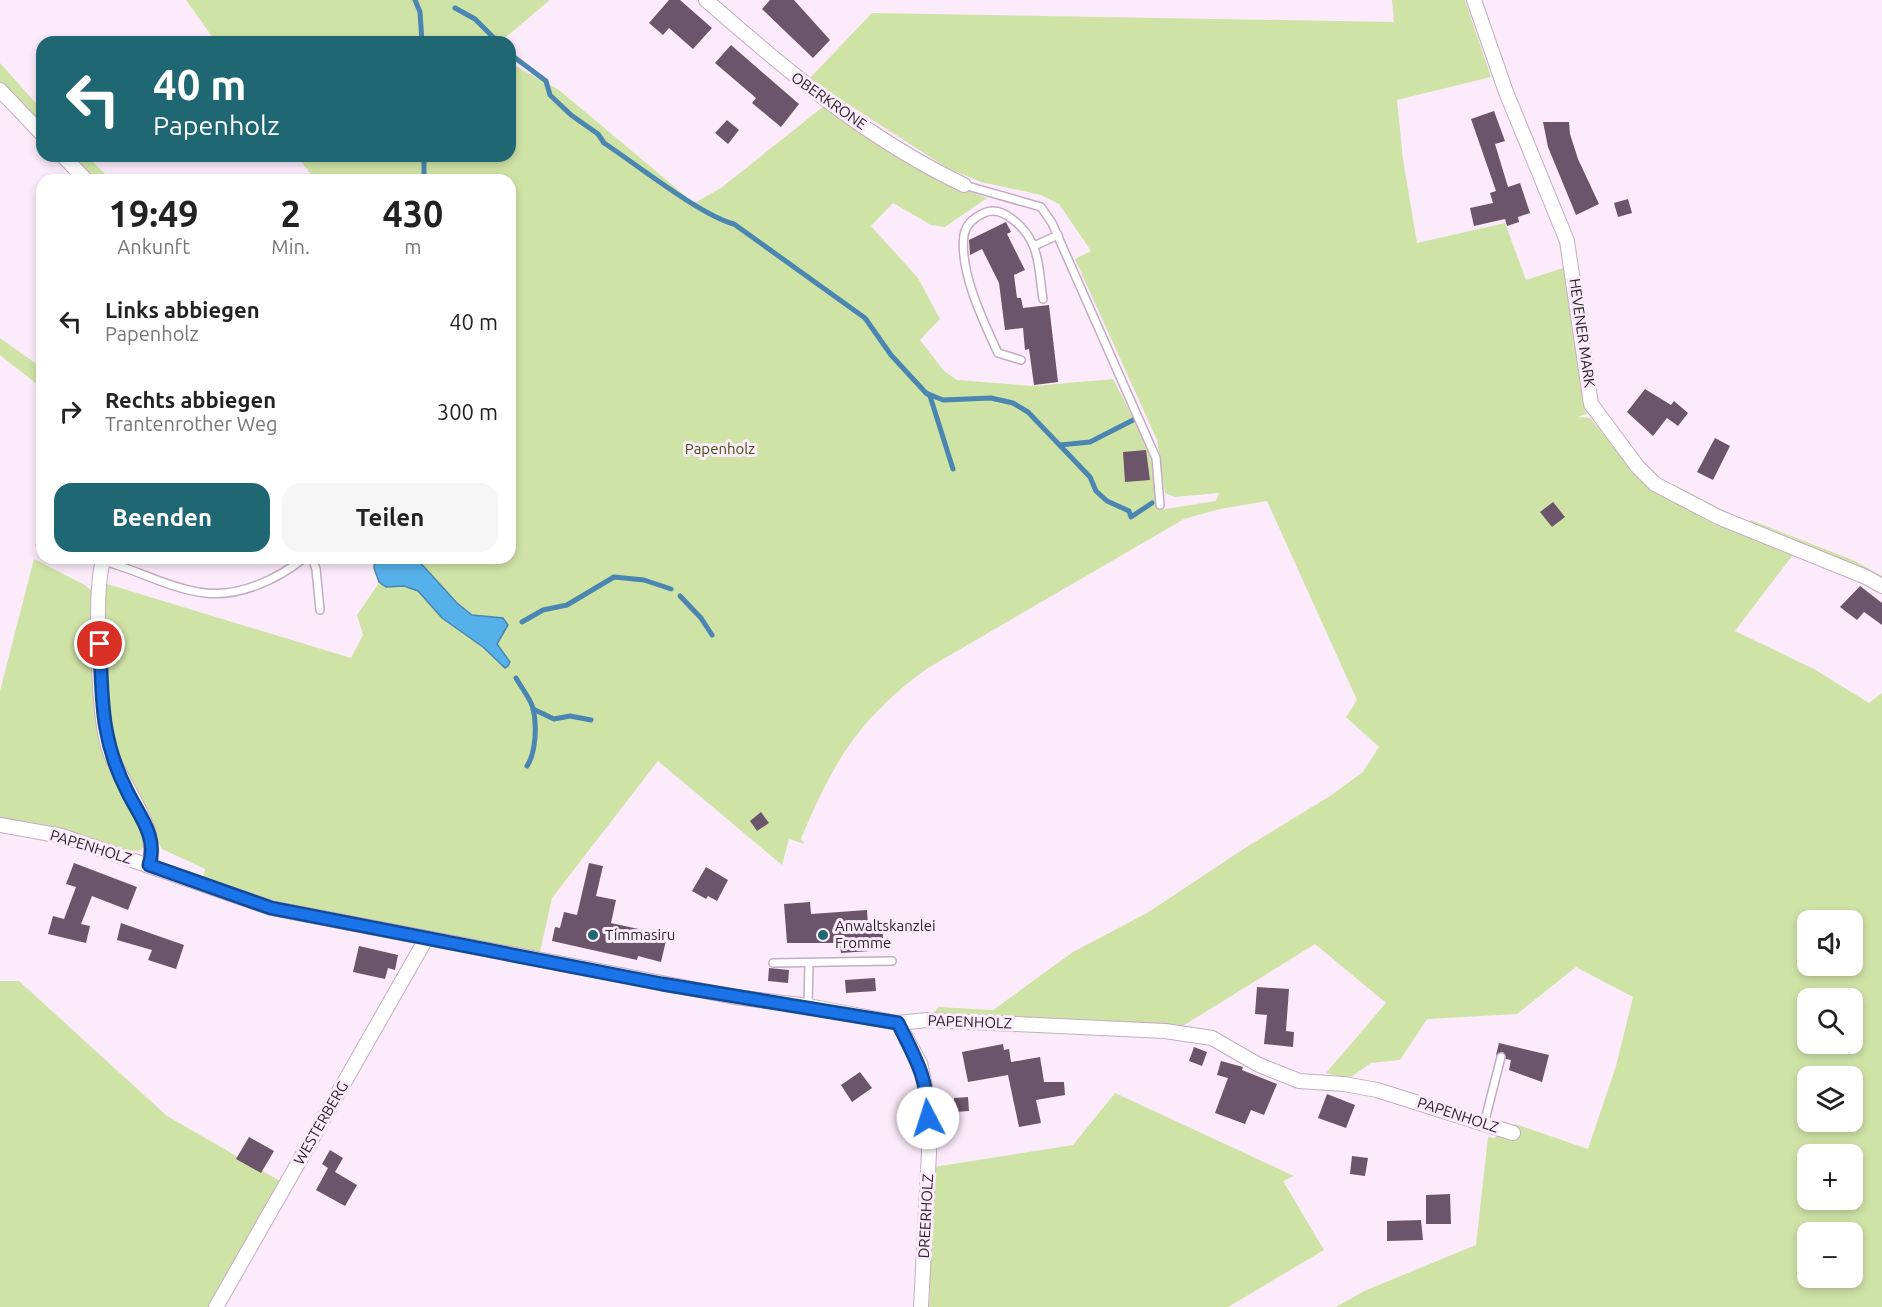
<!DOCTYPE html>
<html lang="de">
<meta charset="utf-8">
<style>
:root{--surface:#fff;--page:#f6f6f6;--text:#222;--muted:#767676;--accent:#1e6773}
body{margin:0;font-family:Ubuntu,sans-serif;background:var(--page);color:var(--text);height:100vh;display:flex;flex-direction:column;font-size:22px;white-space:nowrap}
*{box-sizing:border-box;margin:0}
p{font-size:20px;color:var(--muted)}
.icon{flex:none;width:33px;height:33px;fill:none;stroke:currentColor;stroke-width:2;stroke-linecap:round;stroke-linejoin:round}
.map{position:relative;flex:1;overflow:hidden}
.side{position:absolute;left:36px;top:174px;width:480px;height:390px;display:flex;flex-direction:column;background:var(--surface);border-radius:18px;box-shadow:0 3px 9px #0003}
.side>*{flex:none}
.banner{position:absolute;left:36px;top:36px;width:480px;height:126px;border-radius:18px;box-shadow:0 3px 9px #0003;background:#1e6773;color:#fff;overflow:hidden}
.controls{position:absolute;left:1797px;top:910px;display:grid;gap:12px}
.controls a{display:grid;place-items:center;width:66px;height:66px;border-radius:12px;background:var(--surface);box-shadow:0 3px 9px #0003;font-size:30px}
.pin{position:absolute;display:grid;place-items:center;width:51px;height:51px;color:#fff;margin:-26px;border:3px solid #fff;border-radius:50%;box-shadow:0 2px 6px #0007}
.me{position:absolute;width:66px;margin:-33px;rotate:355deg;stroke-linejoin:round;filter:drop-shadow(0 0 4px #0008)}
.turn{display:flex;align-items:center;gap:21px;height:126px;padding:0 18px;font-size:27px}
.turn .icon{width:78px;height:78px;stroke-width:2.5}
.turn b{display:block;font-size:42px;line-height:51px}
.eta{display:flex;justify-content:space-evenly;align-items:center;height:102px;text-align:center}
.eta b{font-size:36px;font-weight:700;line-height:42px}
.cta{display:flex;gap:12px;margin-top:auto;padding:12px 18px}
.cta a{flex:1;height:69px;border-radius:18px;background:var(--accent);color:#fff;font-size:24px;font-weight:700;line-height:69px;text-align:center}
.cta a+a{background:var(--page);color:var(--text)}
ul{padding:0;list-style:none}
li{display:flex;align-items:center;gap:18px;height:90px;padding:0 18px}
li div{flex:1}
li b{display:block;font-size:22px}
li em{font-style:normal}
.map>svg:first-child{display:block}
</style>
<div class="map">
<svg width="1882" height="1307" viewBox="0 0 1882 1307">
<rect width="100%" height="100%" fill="#fcebfa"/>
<g fill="#d0e3a7" fill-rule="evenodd">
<polygon points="186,0 550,0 500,42 216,42"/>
<path d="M1392,0H1465L1491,77L1397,100L1403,159L1417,243L1505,223L1526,280L1566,267L1558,235L1545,205L1573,243L1599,409L1578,417L1590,418L1651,489L1673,484L1748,523L1751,520L1855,561L1882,576V581L1795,552L1735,631L1814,669L1869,703L1882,693V1307H1336L1364,1291L1476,1245L1488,1137L1494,1138L1515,1124L1588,1149L1616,1066L1633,997L1576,967L1517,1014L1427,1019L1400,1060L1371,1063L1348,1079L1326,1073L1386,1003L1315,944L1178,1029L933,1015L938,1007L993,1010L1073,952L1147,913L1245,848L1330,796L1363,772L1379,747L1346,717L1357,700L1267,501L1220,509L1184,519L928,668C859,718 833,762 801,839L805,844L789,839L782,865L658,761L552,898L540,952L278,902L203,878L205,869L162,849L119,767L108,719L103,605L104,583L351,658L363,635L357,615L396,558H510V180H315L297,156H510V63L559,90L694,203L721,188L824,106C876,140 928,177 987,198L945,227L931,225L893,203L871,226L918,278L940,319L920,340L944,371L957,380L1033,386L1113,379L1149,449L1159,510L1216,501L1219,493L1175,497L1165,493L1157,440L1075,259L1091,251L1059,204L1041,195L981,182L947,168L809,79L872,13L1394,22ZM1808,921H1852V966H1808ZM1808,999H1852V1044H1808ZM1808,1077H1852V1122H1808ZM1808,1155H1852V1200H1808ZM1808,1233H1852V1278H1808Z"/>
<polygon points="0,63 42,110 42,145 0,101"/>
<polygon points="52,156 87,156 111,180 75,180"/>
<polygon points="0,338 42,368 42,388 0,355"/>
<path d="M34,559L85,585L95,594L99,702L141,825L146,843L141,850C122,855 100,840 83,835C56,826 28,821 0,819V691Z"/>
<polygon points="0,981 19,981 167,1116 280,1181 209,1307 0,1307"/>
<polygon points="1115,1093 1294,1176 1283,1181 1324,1250 1228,1307 929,1307 934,1167 1073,1145"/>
</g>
<polygon fill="#56b0e9" stroke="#4a86b1" stroke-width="1.5" points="375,558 416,558 457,603 472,615 503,618 508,625 497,644 510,662 508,666 505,668 483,647 442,618 418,591 404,586 386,587 379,582 374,568"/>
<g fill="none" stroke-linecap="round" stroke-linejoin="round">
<g stroke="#4a86b1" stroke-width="5">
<polyline points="415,0 420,12 422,42"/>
<polyline points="455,8 475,19 498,42"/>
<path d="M510,54L546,81L550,95L571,115L598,134L604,143C636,164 700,215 734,224L865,318L891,355L926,393L943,400L991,398L1013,403L1028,412L1090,477L1096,491L1107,501L1129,511L1131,517L1152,503"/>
<polyline points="424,156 424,180"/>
<polyline points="926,393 930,396 953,469"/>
<polyline points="1060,445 1090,442 1139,417"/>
<polyline points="680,596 701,618 712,635"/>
<polyline points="522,622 543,610 567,605 614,577 644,580 671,589"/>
<path d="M516,678C521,687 530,698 533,708C537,724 536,753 527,766"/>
<polyline points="533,709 554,719 570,716 591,720"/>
</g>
</g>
<g fill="#6c556a">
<polygon points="669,0 680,0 712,28 693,49 669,28 663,35 649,23"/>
<polygon points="770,0 794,0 830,40 813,58 762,9"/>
<polygon points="731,45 799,104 781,127 752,103 756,98 715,63"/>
<polygon points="1494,111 1505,141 1495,144 1508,187 1520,183 1530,213 1518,217 1519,222 1507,226 1505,219 1474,226 1470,208 1493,203 1490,193 1496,191 1471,119"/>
<polygon points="727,120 739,130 728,144 715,133"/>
<polygon points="1543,122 1569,122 1570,134 1578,159 1599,204 1576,215 1548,147"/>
<polygon points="1628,199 1632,213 1618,217 1614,203"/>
<polygon points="1006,222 1011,232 1007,234 1025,270 1014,275 1017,298 1021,298 1023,308 1049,305 1058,382 1034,385 1029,349 1025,350 1023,328 1005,330 999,283 982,249 970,255 969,240"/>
<polygon points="1645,389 1671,405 1674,401 1688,413 1678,426 1667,418 1653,436 1627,412"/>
<polygon points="1715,438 1730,446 1713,480 1697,472"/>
<polygon points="1146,450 1150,480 1125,482 1123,452"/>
<polygon points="1553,502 1565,517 1552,527 1540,512"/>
<polygon points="1860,586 1882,603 1882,625 1864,612 1857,620 1840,607"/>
<polygon points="761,812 769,823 757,831 750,821"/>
<polygon points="74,863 137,887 128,910 92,896 81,924 90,926 86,943 48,934 53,916 64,919 76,887 66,884"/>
<polygon points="589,863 603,866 596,896 616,900 611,923 652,932 653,929 668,932 661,962 638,956 637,960 552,941 555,927 560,928 564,912 577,915"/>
<polygon points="706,867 728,880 717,901 708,896 706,899 692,891"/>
<polygon points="810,902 811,914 867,910 868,925 882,924 884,950 841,953 840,943 787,943 784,904"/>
<polygon points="121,923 184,945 176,969 148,960 152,950 117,940"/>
<polygon points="359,946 398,955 395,970 388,968 385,979 353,972"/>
<polygon points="769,968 789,970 788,983 768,981"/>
<polygon points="875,978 876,991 846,993 845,980"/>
<polygon points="1257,987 1289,989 1286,1031 1294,1032 1293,1047 1264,1044 1267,1015 1255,1014"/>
<polygon points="1499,1043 1549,1055 1542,1082 1509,1070 1511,1060 1506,1059 1503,1052 1496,1055"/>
<polygon points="1003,1044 1004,1050 1009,1049 1011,1062 1040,1057 1044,1082 1064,1082 1065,1095 1036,1100 1041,1123 1019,1127 1008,1075 968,1082 962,1052"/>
<polygon points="1194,1047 1207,1052 1202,1066 1189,1061"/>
<polygon points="1221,1061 1243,1067 1242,1070 1277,1084 1264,1115 1251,1110 1245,1124 1215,1113 1228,1078 1217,1075"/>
<polygon points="860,1072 872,1088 852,1102 841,1085"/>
<polygon points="1327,1094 1355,1105 1346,1128 1318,1118"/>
<polygon points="968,1097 969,1111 955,1112 954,1098"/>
<polygon points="249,1137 274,1151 261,1173 236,1159"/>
<polygon points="330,1150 343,1158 335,1172 357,1185 345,1206 316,1190 328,1168 322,1164"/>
<polygon points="1352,1156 1368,1158 1365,1176 1350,1174"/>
<polygon points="1450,1194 1451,1224 1426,1224 1426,1195"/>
<polygon points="1421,1220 1423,1240 1387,1241 1387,1221"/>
</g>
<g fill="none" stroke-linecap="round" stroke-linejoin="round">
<defs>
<g id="service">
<polyline points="964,185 1041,207 1052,223 1156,458 1160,505"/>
<polyline points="1034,246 1058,235"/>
<path d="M1021,360L998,353C983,321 959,271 964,235C966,224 975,217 984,213C1003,204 1026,229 1033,245C1040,260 1040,282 1043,299"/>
<polyline points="312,558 316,569 320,610"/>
<path d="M103,561C136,569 170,589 205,593C240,597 278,579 304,558"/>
<polyline points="773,963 892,961"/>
<polyline points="808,1006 809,964"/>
<polyline points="1484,1124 1501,1057"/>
</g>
<g id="minor">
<path d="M706,0C786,70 867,139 964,185"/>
<polyline points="1474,0 1506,92 1567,241 1591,404 1637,466 1655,484 1718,517 1866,577 1882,586"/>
<polyline points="0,90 42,134"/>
<polyline points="63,156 86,180"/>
<path d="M104,558C93,586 99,710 107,742C116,781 162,827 149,865"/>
<polyline points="0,825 62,836 271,908 735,997 808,1006 898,1023 927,1020 1165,1031 1212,1038 1259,1065 1299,1081 1344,1084 1377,1090 1513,1133"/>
<polyline points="898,1023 920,1063 928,1100 929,1153 921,1307"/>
<polyline points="216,1307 426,939"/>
</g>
</defs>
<use href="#service" stroke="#c5abc3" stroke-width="10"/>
<use href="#minor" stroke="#c5abc3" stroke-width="16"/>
<use href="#service" stroke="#fff" stroke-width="7"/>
<use href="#minor" stroke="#fff" stroke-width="14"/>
</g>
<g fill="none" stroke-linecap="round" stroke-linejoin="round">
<defs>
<path id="route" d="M100,644C102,701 101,741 128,793C140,817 158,837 149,865L271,908L662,984L898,1023C916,1060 927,1075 928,1118"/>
</defs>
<use href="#route" stroke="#114b97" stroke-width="15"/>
<use href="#route" stroke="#1a73e8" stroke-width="10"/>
</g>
<g fill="#1e6773" stroke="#fcebfa" stroke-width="2">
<circle cx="593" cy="935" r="6"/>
<circle cx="823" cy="935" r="6"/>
</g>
<g text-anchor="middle" stroke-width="6" stroke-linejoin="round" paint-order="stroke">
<g font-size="15" fill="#2e242d" stroke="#fcebfa">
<text transform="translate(829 101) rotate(35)" y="5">OBERKRONE</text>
<text transform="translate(1582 333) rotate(82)" y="5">HEVENER MARK</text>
<text transform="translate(91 847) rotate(17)" y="5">PAPENHOLZ</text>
<text transform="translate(970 1022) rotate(2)" y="5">PAPENHOLZ</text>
<text transform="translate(1458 1115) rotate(18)" y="5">PAPENHOLZ</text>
<text transform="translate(321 1123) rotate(-60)" y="5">WESTERBERG</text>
<text transform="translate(926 1216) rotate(-87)" y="5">DREERHOLZ</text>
</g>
<g font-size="15" fill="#415110" stroke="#fcebfa">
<text x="720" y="454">Papenholz</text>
</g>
<g font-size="15" fill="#2e242d" stroke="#fcebfa" text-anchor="start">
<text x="835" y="931">Anwaltskanzlei<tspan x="835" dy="17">Fromme</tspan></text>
<text x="605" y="940">Timmasiru</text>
</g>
</g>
</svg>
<div class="controls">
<a><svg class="icon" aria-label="sound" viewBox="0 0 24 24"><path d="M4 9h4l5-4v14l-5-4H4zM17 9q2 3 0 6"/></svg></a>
<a><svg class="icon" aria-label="search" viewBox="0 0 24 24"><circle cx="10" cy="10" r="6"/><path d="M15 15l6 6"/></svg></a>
<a><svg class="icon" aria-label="layers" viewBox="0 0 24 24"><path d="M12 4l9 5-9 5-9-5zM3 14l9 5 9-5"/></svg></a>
<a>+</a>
<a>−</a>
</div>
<div class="pin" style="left:100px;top:644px;background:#d93025"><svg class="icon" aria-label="arrive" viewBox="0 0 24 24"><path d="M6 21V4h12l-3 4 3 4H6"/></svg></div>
<svg class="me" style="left:928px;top:1118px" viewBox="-20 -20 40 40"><circle r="19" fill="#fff"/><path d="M0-13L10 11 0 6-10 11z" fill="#1a73e8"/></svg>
<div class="banner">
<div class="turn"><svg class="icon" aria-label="left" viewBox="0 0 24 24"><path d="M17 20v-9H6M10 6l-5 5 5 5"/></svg><div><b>40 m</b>Papenholz</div></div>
</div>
<section class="side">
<div class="eta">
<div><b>19:49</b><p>Ankunft</p></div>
<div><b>2</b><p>Min.</p></div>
<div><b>430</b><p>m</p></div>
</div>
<ul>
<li><svg class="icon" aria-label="left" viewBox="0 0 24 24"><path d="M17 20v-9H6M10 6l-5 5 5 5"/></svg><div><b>Links abbiegen</b><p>Papenholz</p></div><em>40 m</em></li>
<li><svg class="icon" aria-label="right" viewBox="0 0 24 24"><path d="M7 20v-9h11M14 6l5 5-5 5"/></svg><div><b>Rechts abbiegen</b><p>Trantenrother Weg</p></div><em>300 m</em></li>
</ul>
<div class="cta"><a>Beenden</a><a>Teilen</a></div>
</section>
</div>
